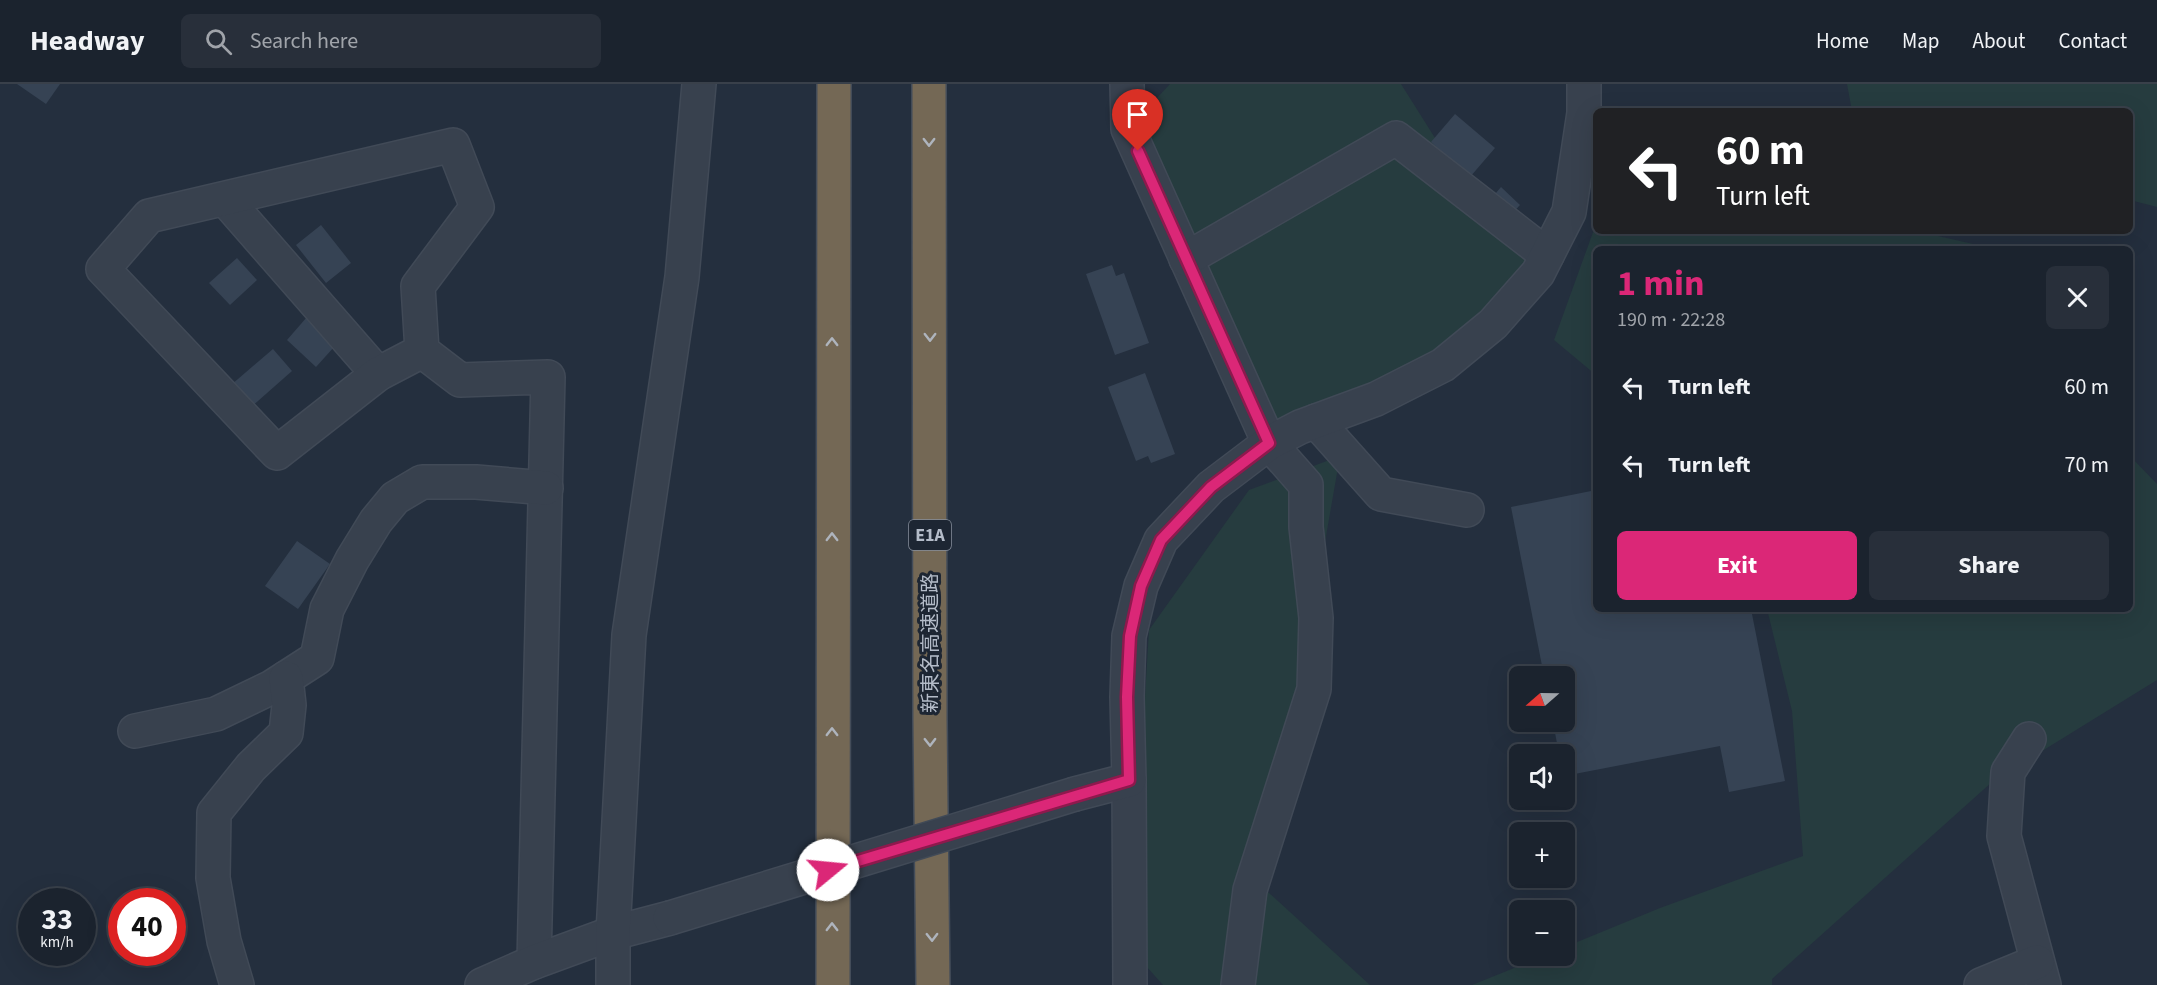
<!DOCTYPE html>
<meta charset="utf-8">
<style>
:root{--surface:#1b232e;--page:#282f3a;--text:#f1f3f6;--muted:#a0a4aa;--line:#39404a;--accent:#db2777}
body{margin:0;font-family:"Source Sans 3","Noto Sans JP",sans-serif;background:var(--page);color:var(--text);height:100vh;display:flex;flex-direction:column;font-size:22px;white-space:nowrap}
*{box-sizing:border-box;margin:0}
p{font-size:20px;color:var(--muted)}
.icon{flex:none;width:33px;height:33px;fill:none;stroke:currentColor;stroke-width:2;stroke-linecap:round;stroke-linejoin:round}
.map{position:relative;flex:1;overflow:hidden}
.panel{position:absolute;left:1593px;top:162px;width:540px;height:366px;display:flex;flex-direction:column;background:var(--surface);border-radius:9px;box-shadow:0 6px 24px #0002,0 0 0 2px var(--line)}
.panel>*{flex:none}
.top-card{position:absolute;left:1593px;top:24px;width:540px;height:126px;border-radius:9px;box-shadow:0 6px 24px #0002,0 0 0 2px var(--line);background:#202124;color:#fff;overflow:hidden}
.needle{width:39px;rotate:250deg}
.buttons{position:absolute;left:1509px;top:582px;display:grid;gap:12px}
.buttons a{display:grid;place-items:center;width:66px;height:66px;border-radius:9px;background:var(--surface);box-shadow:0 6px 24px #0002,0 0 0 2px var(--line);font-size:30px}
.speed{position:absolute;left:18px;top:804px;display:flex;gap:12px;font-size:30px;font-weight:700;text-align:center}
.speed>*{display:grid;place-content:center;width:78px;height:78px;border-radius:50%;background:var(--surface);box-shadow:0 6px 24px #0002,0 0 0 2px var(--line);line-height:1}
.speed small{font-size:15px;font-weight:400}
.speed .limit{border:9px solid #d22;background:#fff;color:#111}
.pin{position:absolute;display:grid;place-items:center;width:51px;height:51px;color:#fff;margin:-62px -26px;border-radius:50% 50% 50% 0;rotate:-45deg;box-shadow:0 0 6px #0007}
.pin .icon{rotate:45deg}
.me{position:absolute;width:66px;margin:-33px;rotate:73deg;stroke-linejoin:round;filter:drop-shadow(0 0 4px #0008)}
.turn{display:flex;align-items:center;gap:21px;height:126px;padding:0 24px;font-size:27px}
.turn .icon{width:78px;height:78px;stroke-width:2.5}
.turn b{display:block;font-size:42px;line-height:51px}
.round{display:grid;place-items:center;flex:none;width:63px;height:63px;border-radius:9px;background:var(--page)}
.overview{display:flex;align-items:center;justify-content:space-between;height:102px;padding:0 24px}
h1{font-size:36px;font-weight:700;line-height:45px;color:var(--accent)}
.button{display:flex;gap:12px;margin-top:auto;padding:12px 24px}
.button a{flex:1;height:69px;border-radius:9px;background:var(--accent);color:#fff;font-size:24px;font-weight:700;line-height:69px;text-align:center}
.button a+a{background:var(--page);color:var(--text)}
ul{padding:0;list-style:none}
li{display:flex;align-items:center;gap:18px;height:78px;padding:0 24px}
li div{flex:1}
li b{display:block;font-size:22px}
li em{font-style:normal}
header{display:flex;align-items:center;gap:36px;box-sizing:border-box;height:84px;padding:0 30px;background:var(--surface);border-bottom:2px solid var(--line)}
header strong{font-size:28px}
nav{display:flex;gap:33px;margin-inline-start:auto;font-size:21px}
.search{width:420px;height:54px;background:var(--page);display:flex;align-items:center;gap:15px;box-sizing:border-box;padding:0 21px;border-radius:9px;color:var(--muted);font-size:22px}
.map>svg:first-child{display:block}
</style>
<header>
<strong>Headway</strong>
<div class="search"><svg class="icon" aria-label="search" viewBox="0 0 24 24"><circle cx="10" cy="10" r="6"/><path d="M15 15l6 6"/></svg>Search here</div>
<nav><a>Home</a><a>Map</a><a>About</a><a>Contact</a></nav>
</header>
<div class="map">
<svg width="2157" height="901" viewBox="0 0 2157 901">
<rect width="100%" height="100%" fill="#242f3e"/>
<g fill="#263c3f">
<polygon points="1170,0 1401,0 1493,146 1535,176 1434,285 1269,359 1128,45"/>
<polygon points="1847,0 2157,0 2157,123 2130,116 2130,27 1852,27"/>
<polygon points="1596,140 1596,147 1916,147 1973,160 1977,165 1596,165 1596,291 1554,256"/>
<polygon points="1340,372 1321,481 1313,558 1246,788 1370,901 1163,901 1130,864 1149,546 1249,406"/>
<polygon points="2130,372 2157,400 2157,596 1992,698 1772,895 1772,901 1472,901 1544,872 1564,872 1565,863 1660,824 1803,772 1792,627 1767,525 2130,525"/>
</g>
<g fill="#364354">
<polygon points="17,0 60,0 46,20"/>
<polygon points="1455,30 1495,64 1470,93 1431,58"/>
<polygon points="1501,103 1520,121 1508,134 1490,116"/>
<polygon points="321,141 351,179 326,199 296,161"/>
<polygon points="237,174 257,196 230,221 209,199"/>
<polygon points="1112,181 1116,192 1124,189 1149,259 1115,271 1086,190"/>
<polygon points="307,233 334,263 316,283 287,256"/>
<polygon points="273,265 292,287 250,324 231,301"/>
<polygon points="1145,289 1175,370 1151,379 1148,372 1136,377 1108,303"/>
<polygon points="1596,406 1596,525 1751,525 1785,697 1729,708 1720,662 1564,692 1564,670 1559,670 1553,638 1564,638 1564,592 1544,592 1511,423"/>
<polygon points="297,457 330,480 298,525 265,502"/>
</g>
<g fill="none" stroke-linecap="round" stroke-linejoin="round">
<defs>
<g id="minor">
<polyline points="1127,0 1128,45 1269,359 1306,401 1306,443 1316,534 1314,605 1250,806 1238,901"/>
<polyline points="225,115 378,290"/>
<polyline points="1186,175 1396,54 1547,171"/>
<polyline points="422,267 378,290 277,369 103,185 149,132 453,61 477,123 418,202 422,267 460,296 548,293 534,878"/>
<polyline points="1316,337 1381,410 1467,426"/>
<polyline points="135,647 216,630 272,603 317,574 327,525 352,476 376,437 395,414 422,398 476,398 546,404"/>
<polyline points="2029,655 2008,688 2004,752 2044,901"/>
<polyline points="1129,696 1130,901"/>
<polyline points="1075,710 1129,696 1127,613 1129,552 1141,502 1161,456 1211,403 1269,359 1300,343 1376,315 1443,281 1493,240 1538,189 1569,128 1584,29 1584,0"/>
<polyline points="237,901 224,857 213,794 214,729 251,683 286,649 289,621 286,594"/>
<polyline points="482,901 534,878 613,849 670,834"/>
<polyline points="613,901 613,849 629,551 682,193 699,0"/>
<polyline points="1981,901 2037,878"/>
</g>
<g id="highway">
<polyline points="929,0 930,636 933,901"/>
<polyline points="833,901 834,0"/>
</g>
</defs>
<use href="#minor" stroke="#414a57" stroke-width="36"/>
<use href="#highway" stroke="#434c59" stroke-width="36"/>
<use href="#minor" stroke="#38414e" stroke-width="33"/>
<use href="#highway" stroke="#746855" stroke-width="33"/>
<defs>
<polyline id="minor-bridge" points="670,834 1075,710"/>
</defs>
<use href="#minor-bridge" stroke="#414a57" stroke-width="36" stroke-linecap="butt"/>
<use href="#minor-bridge" stroke="#38414e" stroke-width="33"/>
</g>
<defs><path id="oneway-chevron" d="M-2-3.5L2.5 0L-2 3.5" fill="none" stroke-width="1.6" stroke-linecap="round" stroke-linejoin="round" transform="scale(1.5)"/></defs>
<g stroke="#aeb4bd">
<use href="#oneway-chevron" transform="translate(929 58) rotate(90)"/>
<use href="#oneway-chevron" transform="translate(930 253) rotate(90)"/>
<use href="#oneway-chevron" transform="translate(832 258) rotate(-90)"/>
<use href="#oneway-chevron" transform="translate(832 453) rotate(-90)"/>
<use href="#oneway-chevron" transform="translate(832 648) rotate(-90)"/>
<use href="#oneway-chevron" transform="translate(930 658) rotate(89)"/>
<use href="#oneway-chevron" transform="translate(832 843) rotate(-90)"/>
<use href="#oneway-chevron" transform="translate(932 853) rotate(89)"/>
</g>
<g fill="none" stroke-linecap="round" stroke-linejoin="round">
<defs>
<polyline id="route" points="828,786 1129,696 1127,613 1130,552 1141,502 1161,456 1211,403 1269,359 1138,67"/>
</defs>
<use href="#route" stroke="#8e194d" stroke-width="15"/>
<use href="#route" stroke="#db2777" stroke-width="10"/>
</g>
<g text-anchor="middle" stroke-width="6" stroke-linejoin="round" paint-order="stroke">
<rect fill="#1d2633" stroke="#878f9c" stroke-width="1.5" x="909" y="436" width="42" height="30" rx="4.5"/>
<g font-size="18" font-weight="bold" fill="#b4bcc9">
<text x="930" y="457">E1A</text>
</g>
<g font-size="20" fill="#b4bcc9" stroke="#1d2633">
<text transform="translate(930 559) rotate(-90)" y="7">新東名高速道路</text>
</g>
</g>
</svg>
<div class="buttons">
<a><svg class="needle" viewBox="-14 -14 28 28"><path d="M0-13l5 13h-10z" fill="#e53935"/><path d="M0 13l5-13h-10z" fill="#a0a4aa"/></svg></a>
<a><svg class="icon" aria-label="sound" viewBox="0 0 24 24"><path d="M4 9h4l5-4v14l-5-4H4zM17 9q2 3 0 6"/></svg></a>
<a>+</a>
<a>−</a>
</div>
<div class="speed"><div>33<small>km/h</small></div><div class="limit">40</div></div>
<div class="pin" style="left:1138px;top:67px;background:#d93025"><svg class="icon" aria-label="arrive" viewBox="0 0 24 24"><path d="M6 21V4h12l-3 4 3 4H6"/></svg></div>
<svg class="me" style="left:828px;top:786px" viewBox="-20 -20 40 40"><circle r="19" fill="#fff"/><path d="M0-13L10 11 0 6-10 11z" fill="#db2777"/></svg>
<div class="top-card">
<div class="turn"><svg class="icon" aria-label="left" viewBox="0 0 24 24"><path d="M17 20v-9H6M10 6l-5 5 5 5"/></svg><div><b>60 m</b>Turn left</div></div>
</div>
<section class="panel">
<div class="overview"><div><h1>1 min</h1><p>190 m · 22:28</p></div><a class="round"><svg class="icon" aria-label="close" viewBox="0 0 24 24"><path d="M6 6l12 12M18 6L6 18"/></svg></a></div>
<ul>
<li><svg class="icon" aria-label="left" viewBox="0 0 24 24"><path d="M17 20v-9H6M10 6l-5 5 5 5"/></svg><div><b>Turn left</b></div><em>60 m</em></li>
<li><svg class="icon" aria-label="left" viewBox="0 0 24 24"><path d="M17 20v-9H6M10 6l-5 5 5 5"/></svg><div><b>Turn left</b></div><em>70 m</em></li>
</ul>
<div class="button"><a>Exit</a><a>Share</a></div>
</section>
</div>
